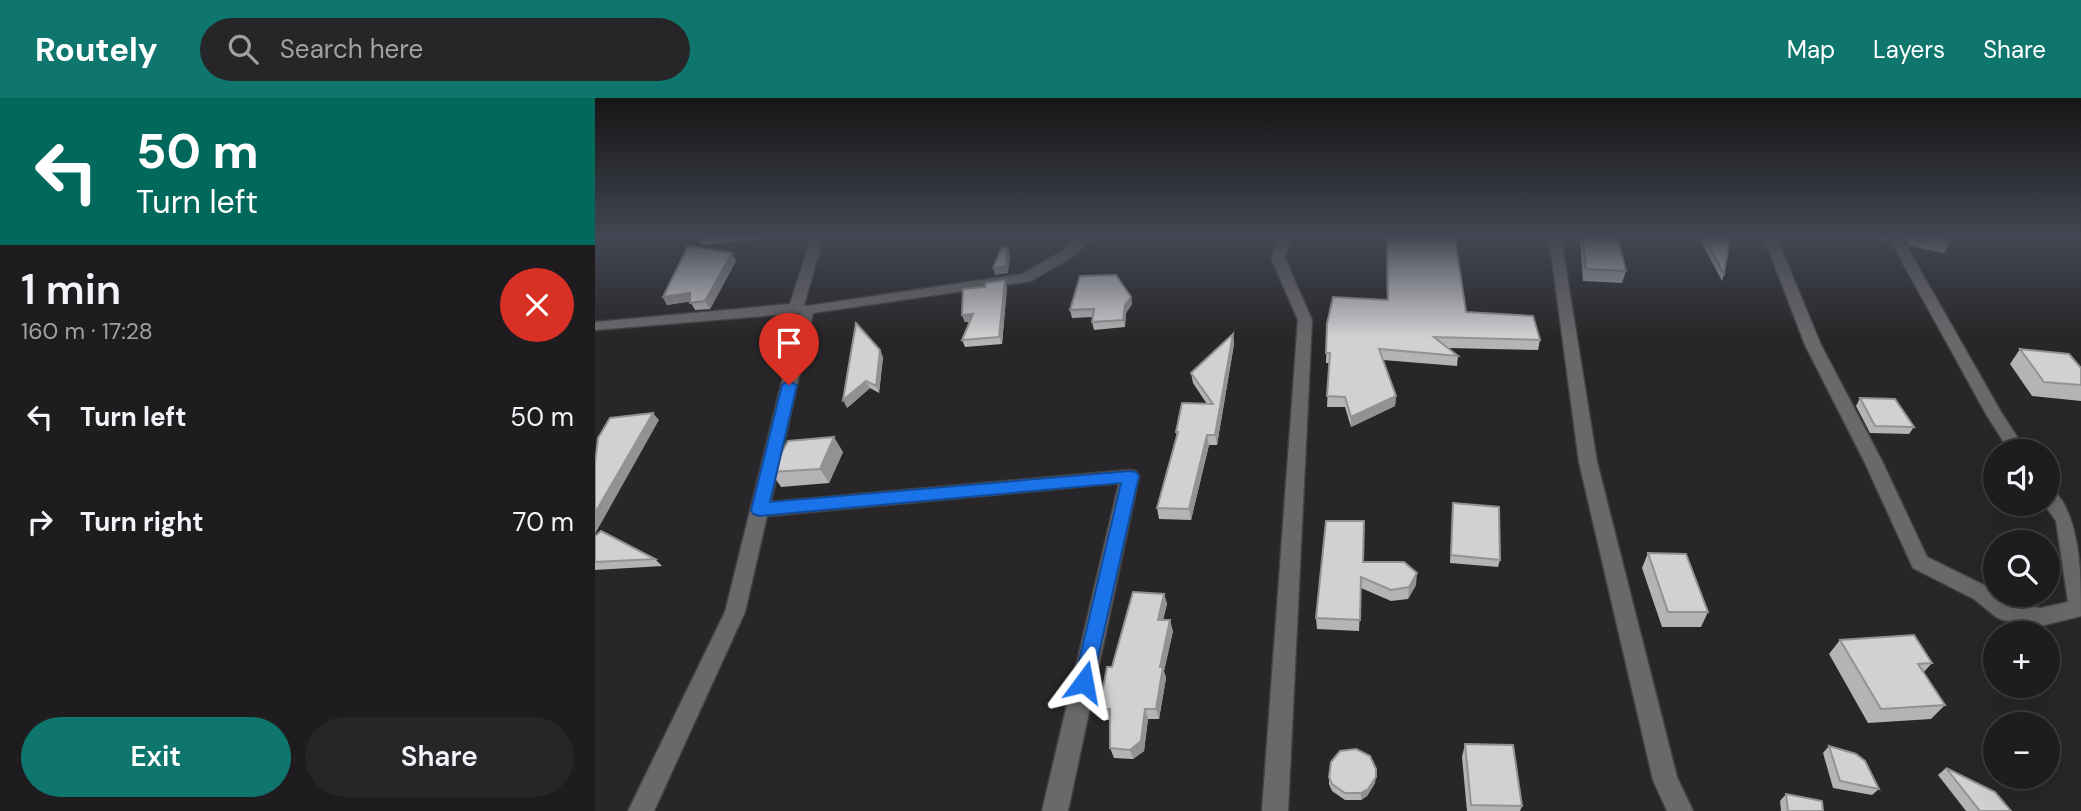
<!DOCTYPE html>
<meta charset="utf-8">
<style>
:root{--surface:#1e1c1e;--page:#262527;--text:#f1f3f6;--muted:#a1a1a4;--line:#3c3a3c;--accent:#0f766e}
body{margin:0;font-family:"DM Sans",sans-serif;background:var(--page);color:var(--text);height:100vh;display:flex;flex-direction:column;font-size:26px;white-space:nowrap}
*{box-sizing:border-box;margin:0}
p{font-size:23px;color:var(--muted)}
.icon{flex:none;width:38px;height:38px;fill:none;stroke:currentColor;stroke-width:2;stroke-linecap:round;stroke-linejoin:round}
.map{position:relative;flex:1;overflow:hidden}
.drawer{display:flex;flex-direction:column;background:var(--surface);width:595px}
.drawer>*{flex:none}
.guide{background:#00695c;color:#fff;overflow:hidden}
.controls{position:absolute;left:1388px;top:341px;display:grid;gap:14px}
.controls a{display:grid;place-items:center;width:77px;height:77px;border-radius:50%;background:var(--surface);box-shadow:0 7px 28px #0002,0 0 0 2px var(--line);font-size:35px}
.pin{position:absolute;display:grid;place-items:center;width:60px;height:60px;color:#fff;margin:-72px -30px;border-radius:50% 50% 50% 0;rotate:-45deg;box-shadow:0 0 7px #0007}
.pin .icon{rotate:45deg}
.me{position:absolute;width:77px;margin:-38px;rotate:13deg;stroke-linejoin:round;filter:drop-shadow(0 0 5px #0008)}
.turn{display:flex;align-items:center;gap:24px;height:147px;padding:0 21px;font-size:32px}
.turn .icon{width:91px;height:91px;stroke-width:2.5}
.turn b{display:block;font-size:49px;line-height:60px}
.round{display:grid;place-items:center;flex:none;width:74px;height:74px;border-radius:37px;background:var(--page)}
.overview{display:flex;align-items:center;justify-content:space-between;height:119px;padding:0 21px}
h1{font-size:42px;font-weight:600;line-height:52px}
.action{display:flex;gap:14px;margin-top:auto;padding:14px 21px}
.action a{flex:1;height:80px;border-radius:42px;background:var(--accent);color:#fff;font-size:28px;font-weight:600;line-height:80px;text-align:center}
.action a+a{background:var(--page);color:var(--text)}
ul{padding:0;list-style:none}
li{display:flex;align-items:center;gap:21px;height:105px;padding:0 21px}
li div{flex:1}
li b{display:block;font-size:26px}
li em{font-style:normal}
header{display:flex;align-items:center;gap:42px;box-sizing:border-box;height:98px;padding:0 35px;background:var(--accent);color:#fff}
header strong{font-size:33px}
nav{display:flex;gap:38px;margin-inline-start:auto;font-size:24px}
.search{width:490px;height:63px;background:var(--page);display:flex;align-items:center;gap:18px;box-sizing:border-box;padding:0 24px;border-radius:38px;color:var(--muted);font-size:26px}
main{display:flex;flex:1;min-height:0}
.map>svg:first-child{display:block}
</style>
<header>
<strong>Routely</strong>
<div class="search"><svg class="icon" aria-label="search" viewBox="0 0 24 24"><circle cx="10" cy="10" r="6"/><path d="M15 15l6 6"/></svg>Search here</div>
<nav><a>Map</a><a>Layers</a><a>Share</a></nav>
</header>
<main>
<section class="drawer">
<div class="guide">
<div class="turn"><svg class="icon" aria-label="left" viewBox="0 0 24 24"><path d="M17 20v-9H6M10 6l-5 5 5 5"/></svg><div><b>50 m</b>Turn left</div></div>
</div>
<div class="overview"><div><h1>1 min</h1><p>160 m · 17:28</p></div><a class="round" style="background:#d93025;color:#fff"><svg class="icon" aria-label="close" viewBox="0 0 24 24"><path d="M6 6l12 12M18 6L6 18"/></svg></a></div>
<ul>
<li><svg class="icon" aria-label="left" viewBox="0 0 24 24"><path d="M17 20v-9H6M10 6l-5 5 5 5"/></svg><div><b>Turn left</b></div><em>50 m</em></li>
<li><svg class="icon" aria-label="right" viewBox="0 0 24 24"><path d="M7 20v-9h11M14 6l5 5-5 5"/></svg><div><b>Turn right</b></div><em>70 m</em></li>
</ul>
<div class="action"><a>Exit</a><a>Share</a></div>
</section>
<div class="map">
<svg width="1486" height="713" viewBox="0 0 1486 713">
<rect width="100%" height="100%" fill="#282628"/>
<g fill="none" stroke-linecap="round" stroke-linejoin="round">
<defs>
<g id="minor">
<polygon points="216,140 228,140 209,207 212,208 427,176 464,155 483,140 498,140 474,161 436,183 218,215 176,404 535,372 541,373 544,378 473,713 447,713 524,385 172,418 150,514 59,713 33,713 130,514 204,215 0,232 0,224 195,206"/>
<polygon points="683,140 696,140 690,160 717,222 693,713 667,713 703,222 676,160"/>
<polygon points="954,140 966,140 1002,364 1082,679 1098,713 1072,713 1058,682 984,364"/>
<path d="M1169,140H1182L1226,247L1287,363L1332,459L1393,489L1413,505L1446,510L1473,504L1461,423L1449,406H1452V389C1461,392 1463,398 1468,404C1486,437 1486,480 1486,518L1446,528L1408,522L1401,519L1379,501L1318,470L1269,363L1210,247Z"/>
<polygon points="1294,140 1307,140 1406,314 1432,354 1415,354 1391,316"/>
</g>
</defs>
<use href="#minor" stroke="#434143" stroke-width="3"/>
<use href="#minor" fill="#6b686a" fill-rule="evenodd"/>
</g>
<g fill="#b5b3b5">
<polygon points="103,140 182,140 107,147"/>
<polygon points="791,140 871,214 945,242 943,252 853,250 863,258 862,268 788,262 801,298 800,308 756,329 750,309 732,309 734,265 731,265 732,226 792,202"/>
<polygon points="985,140 1023,140 1031,173 1027,185 988,183"/>
<polygon points="1104,140 1135,140 1129,176 1127,183"/>
<polygon points="1275,140 1295,140 1293,144"/>
<polygon points="1309,140 1351,140 1353,148 1349,155 1315,148"/>
<polygon points="137,155 141,163 115,211 100,212 95,203 72,207 68,199"/>
<polygon points="412,189 407,246 370,249 367,242 375,224 370,224 367,217"/>
<polygon points="536,199 537,206 531,215 530,229 499,232 497,224 498,219 477,220 475,212"/>
<polygon points="638,236 639,246 622,347 614,347 596,422 564,421 562,410 582,340 581,334 612,306 598,285 596,275"/>
<polygon points="1425,251 1486,270 1486,303 1437,298 1415,266"/>
<polygon points="288,259 284,295 275,290 252,310"/>
<polygon points="1265,300 1319,329 1314,336 1275,335 1261,308"/>
<polygon points="248,354 234,385 186,389 176,374"/>
<polygon points="858,405 905,462 903,469 855,465"/>
<polygon points="0,438 60,461 67,468 0,472"/>
<polygon points="1053,455 1113,514 1106,529 1067,529 1047,470"/>
<polygon points="768,464 821,487 813,501 796,503 766,490 764,533 722,531 721,520"/>
<polygon points="569,496 572,506 568,522 578,533 569,573 571,580 564,621 553,621 549,653 538,661 519,660 515,650 515,622 508,622 504,611 517,569"/>
<polygon points="1245,542 1337,565 1328,575 1350,607 1336,621 1273,625 1234,556"/>
<polygon points="870,646 927,708 925,713 872,713 867,659"/>
<polygon points="1234,648 1284,691 1277,697 1238,690 1228,655"/>
<polygon points="1351,670 1416,713 1371,713 1343,677"/>
<polygon points="734,679 780,685 772,698 766,702 750,702 737,693 734,686"/>
<polygon points="1191,696 1228,713 1186,713 1185,703"/>
</g>
<g fill="#939293">
<polygon points="413,150 415,157 413,175 400,177 398,170"/>
<polygon points="137,155 141,163 115,211 110,203"/>
<polygon points="410,182 412,189 407,246 404,239"/>
<polygon points="95,195 99,203 72,207 68,199"/>
<polygon points="536,199 537,206 531,215 530,229 528,222 530,207"/>
<polygon points="378,216 381,223 370,224 367,217"/>
<polygon points="638,236 639,246 622,347 620,337"/>
<polygon points="285,252 288,259 284,295 281,288"/>
<polygon points="271,283 275,290 252,310 248,302"/>
<polygon points="801,298 800,308 756,329 756,319"/>
<polygon points="58,315 64,322 0,436 0,415"/>
<polygon points="612,337 614,347 596,422 594,411"/>
<polygon points="239,339 248,354 234,385 225,371"/>
<polygon points="822,475 821,487 813,501 814,489"/>
<polygon points="569,496 572,506 565,533 563,522"/>
<polygon points="575,522 578,533 569,573 571,580 564,621 561,611 565,569"/>
<polygon points="550,611 553,621 549,653 538,661 535,652"/>
<polygon points="781,679 780,685 772,698 766,702 766,695"/>
</g>
<g fill="#d2d0d2" stroke="#939293" stroke-width="2">
<polygon points="792,140 860,140 871,214 938,218 945,242 839,239 863,258 784,251 801,298 756,319 750,299 732,298 735,255 731,255 732,226 738,199 793,202"/>
<polygon points="988,140 1023,140 1031,173 991,171"/>
<polygon points="1110,140 1135,140 1129,176"/>
<polygon points="1318,140 1351,140 1353,148 1319,141"/>
<polygon points="93,148 137,155 110,203 95,205 95,195 68,199"/>
<polygon points="407,148 413,150 411,168 398,170"/>
<polygon points="521,177 536,199 530,207 528,222 497,224 499,211 475,212 485,178"/>
<polygon points="410,182 404,239 367,242 378,216 367,217 368,191 390,189 391,185"/>
<polygon points="261,225 285,252 281,288 271,283 248,302"/>
<polygon points="638,236 620,337 612,337 594,411 562,410 583,334 581,334 587,305 618,306 596,275"/>
<polygon points="1425,251 1474,256 1486,270 1486,287 1449,284"/>
<polygon points="1265,300 1300,301 1319,329 1280,328"/>
<polygon points="58,315 0,415 0,366 3,340 15,320"/>
<polygon points="239,339 225,371 176,374 193,343"/>
<polygon points="858,405 904,409 905,462 856,457"/>
<polygon points="731,423 769,423 768,464 809,464 822,475 814,489 796,492 766,479 765,522 721,520"/>
<polygon points="6,433 60,461 0,464 0,438"/>
<polygon points="1053,455 1091,456 1113,514 1073,514"/>
<polygon points="538,494 569,496 563,522 575,522 565,569 568,569 561,611 550,611 546,643 535,652 515,650 515,611 504,611 512,569 517,569"/>
<polygon points="1319,537 1337,565 1323,566 1350,607 1286,611 1245,542"/>
<polygon points="870,646 918,647 927,708 876,707"/>
<polygon points="1234,648 1261,656 1270,663 1284,691 1245,683"/>
<polygon points="761,651 775,658 781,671 781,679 773,691 766,695 750,695 737,686 734,679 736,664 745,653"/>
<polygon points="1351,670 1400,694 1416,713 1385,713"/>
<polygon points="1191,696 1227,703 1228,713 1193,713"/>
</g>
<linearGradient id="sky" x2="0" y2="1"><stop stop-color="#161516"/><stop offset="0.58" stop-color="#424753"/><stop offset="1" stop-color="#424753" stop-opacity="0"/></linearGradient>
<rect width="1486" height="240" fill="url(#sky)"/>
<polygon fill="#1a73e8" stroke="#114b97" stroke-width="2" points="194,283 202,287 175,404 535,373 541,374 544,378 496,591 489,594 482,591 479,584 526,385 164,418 158,416 156,412 187,287"/>
</svg>
<div class="controls">
<a><svg class="icon" aria-label="sound" viewBox="0 0 24 24"><path d="M4 9h4l5-4v14l-5-4H4zM17 9q2 3 0 6"/></svg></a>
<a><svg class="icon" aria-label="search" viewBox="0 0 24 24"><circle cx="10" cy="10" r="6"/><path d="M15 15l6 6"/></svg></a>
<a>+</a>
<a>−</a>
</div>
<div class="pin" style="left:194px;top:287px;background:#d93025"><svg class="icon" aria-label="arrive" viewBox="0 0 24 24"><path d="M6 21V4h12l-3 4 3 4H6"/></svg></div>
<svg class="me" style="left:489px;top:584px" viewBox="-20 -20 40 40"><path d="M0-17L14 15 0 8-14 15z" fill="#1a73e8" stroke="#fff" stroke-width="4"/></svg>
</div>
</main>
